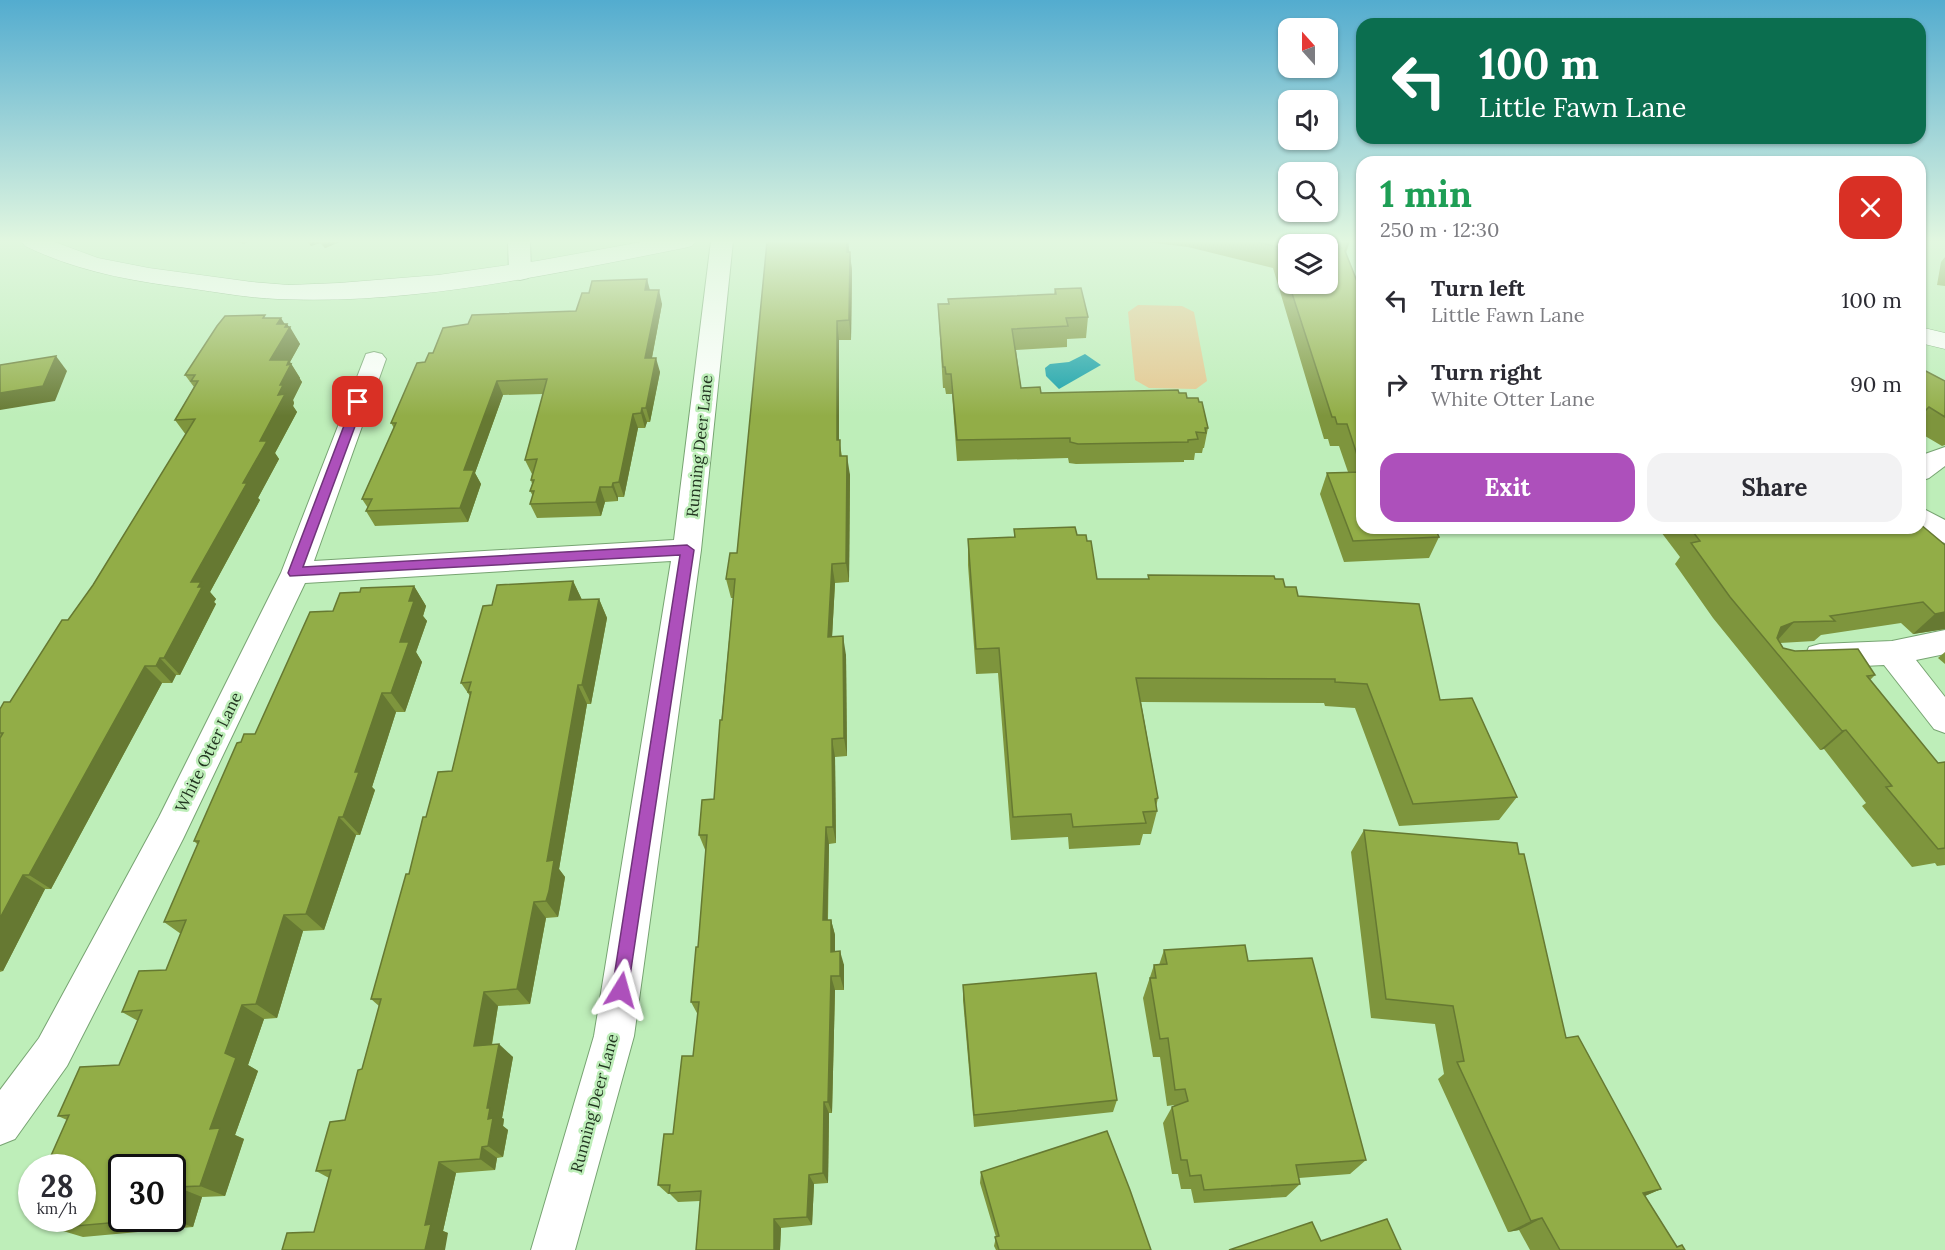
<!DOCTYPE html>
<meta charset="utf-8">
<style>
:root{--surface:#fff;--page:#f2f2f3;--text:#2b2b33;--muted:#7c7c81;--accent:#ad50bb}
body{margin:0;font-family:Lora,serif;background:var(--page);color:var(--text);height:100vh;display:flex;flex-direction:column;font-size:22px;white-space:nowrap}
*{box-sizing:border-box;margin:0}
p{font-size:20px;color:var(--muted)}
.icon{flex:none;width:33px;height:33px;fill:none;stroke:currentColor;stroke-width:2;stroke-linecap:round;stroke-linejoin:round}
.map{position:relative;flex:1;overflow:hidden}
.drawer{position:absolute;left:1356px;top:156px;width:570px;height:378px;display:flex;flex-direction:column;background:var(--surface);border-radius:18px;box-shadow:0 2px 4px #0004}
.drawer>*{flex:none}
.hud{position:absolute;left:1356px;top:18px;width:570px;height:126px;border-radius:18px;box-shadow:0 2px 4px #0004;background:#0b6e4f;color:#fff;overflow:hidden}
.needle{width:39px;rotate:339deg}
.fabs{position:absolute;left:1278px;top:18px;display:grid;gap:12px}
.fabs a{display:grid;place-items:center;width:60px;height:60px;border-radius:12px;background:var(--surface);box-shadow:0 2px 4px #0004;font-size:30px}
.speed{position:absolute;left:18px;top:1154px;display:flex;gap:12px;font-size:30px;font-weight:700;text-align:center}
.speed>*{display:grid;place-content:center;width:78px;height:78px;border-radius:50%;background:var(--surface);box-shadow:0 2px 4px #0004;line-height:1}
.speed small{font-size:15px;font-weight:400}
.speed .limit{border:3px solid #111;border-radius:9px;background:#fff;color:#111}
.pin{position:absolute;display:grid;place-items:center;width:51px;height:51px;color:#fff;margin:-26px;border-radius:12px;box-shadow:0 3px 9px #0006}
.me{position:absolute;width:66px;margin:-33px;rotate:8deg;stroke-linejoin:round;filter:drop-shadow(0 0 4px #0008)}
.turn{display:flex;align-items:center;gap:21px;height:126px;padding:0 24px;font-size:27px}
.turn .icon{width:78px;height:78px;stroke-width:2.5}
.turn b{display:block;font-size:42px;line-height:51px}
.round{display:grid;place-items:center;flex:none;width:63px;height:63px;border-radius:18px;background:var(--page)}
.head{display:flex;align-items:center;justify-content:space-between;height:102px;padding:0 24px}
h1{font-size:36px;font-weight:700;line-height:45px;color:#1e9e55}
.action{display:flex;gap:12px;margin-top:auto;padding:12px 24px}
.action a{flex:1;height:69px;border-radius:18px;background:var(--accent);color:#fff;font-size:24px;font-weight:700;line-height:69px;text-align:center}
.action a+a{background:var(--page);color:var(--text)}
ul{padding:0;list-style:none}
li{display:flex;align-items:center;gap:18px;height:84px;padding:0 24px}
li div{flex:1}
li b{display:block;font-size:22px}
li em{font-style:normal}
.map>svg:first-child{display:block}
</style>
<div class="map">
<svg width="1945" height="1250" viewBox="0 0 1945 1250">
<rect width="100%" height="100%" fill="#beeeb9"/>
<polygon fill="#e5c68e" points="1138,305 1182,306 1194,312 1207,381 1196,389 1149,388 1135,380 1128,312"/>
<polygon fill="#139fa9" points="1085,354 1101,365 1059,389 1046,376 1045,368 1050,364 1069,362"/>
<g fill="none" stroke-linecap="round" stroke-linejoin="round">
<defs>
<g id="street">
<polygon points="508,241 530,241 531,273 528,278 520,280 512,278 509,273"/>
<polygon points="711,241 733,241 701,550 634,1036 575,1250 531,1250 594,1036 671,561 305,583 183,839 67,1066 15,1139 0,1145 0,1090 39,1038 159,817 281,573 366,354 374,352 382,354 386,359 314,561 674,540"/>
<polygon points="1945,447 1945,466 1929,478 1920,481 1920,458 1925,454"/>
<polygon points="1920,507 1945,520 1945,543 1935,540 1916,528 1920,528"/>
<polygon points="1945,630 1945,654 1916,660 1945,697 1945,733 1934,729 1884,665 1820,668 1809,665 1805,656 1809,647 1820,644 1892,641"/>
</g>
<g id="secondary">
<path d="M21,241H52L98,258L149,268L252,282L289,285L339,283L438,275L537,261L647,241H696L692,246L684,248C552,274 414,305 278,299C247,298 217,292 187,288C131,281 76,271 25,246Z"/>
<polygon points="1920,327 1945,333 1945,349 1920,343"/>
</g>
</defs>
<use href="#street" stroke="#77a472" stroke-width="2"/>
<use href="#secondary" stroke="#77a472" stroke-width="1"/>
<use href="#street" fill="#fff" fill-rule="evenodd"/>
<use href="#secondary" fill="#fff" fill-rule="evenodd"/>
</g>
<g fill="#7e953d" fill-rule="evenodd">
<polygon points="235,241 249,241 244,244"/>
<polygon points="307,241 342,241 325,248 320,243 311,246"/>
<polygon points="775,241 848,241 852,271 851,340 839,340 839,440 842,456 850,475 849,582 835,583 832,637 846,655 847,756 835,757 836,843 829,844 828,920 831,920 835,935 835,951 844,965 844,990 835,990 832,1113 829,1113 828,1183 814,1184 812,1225 781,1228 780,1250 696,1250 700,1201 678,1202 670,1194 668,1194 658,1185 673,1134 693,1056 698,1015 691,1002 698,947 706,852 699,835 714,799 733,598 731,598 726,579 737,553"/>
<path d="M1139,241H1350L1346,253L1362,294V528L1439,537L1429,558L1344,562L1320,494L1327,473L1348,472L1339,446H1330L1328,439H1324L1273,268L1188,247ZM1288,244L1328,284H1288Z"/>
<polygon points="1945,257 1945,286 1937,285 1941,262"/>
<polygon points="1055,289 1088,317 1086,338 1067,339 1067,347 1016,350 1021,388 1041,393 1179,393 1187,398 1208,428 1204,448 1203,448 1202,453 1195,453 1194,460 1184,460 1184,462 1076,464 1069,463 1068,458 957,461 952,394 946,394 945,388 943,388 938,304 1054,294"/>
<polygon points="650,290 662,304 652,358 660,372 650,422 647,422 645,428 638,428 624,497 618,497 618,501 605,502 601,516 537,518 530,504 533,496 530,491 532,484 531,480 532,474 525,460 543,394 503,395 475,473 481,484 468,522 375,526 366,511 368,508 362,499 394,428 391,423 425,362 433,353 576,311"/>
<polygon points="267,318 284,324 287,324 300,344 290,362 300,378 300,379 302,382 293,400 294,403 293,406 297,412 275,453 279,459 258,498 260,500 210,592 216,599 214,602 216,604 180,675 176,675 172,683 162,683 51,889 45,889 3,971 0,972 0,709 10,702 93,585 186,435 175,420 194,387 185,375"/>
<polygon points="1920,368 1945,381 1945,445 1942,446 1920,433"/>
<polygon points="1658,528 1920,528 1945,629 1913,634 1901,623 1821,635 1814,641 1780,643 1783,648 1875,675 1870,680 1938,763 1945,762 1945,865 1937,866 1935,863 1912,867 1862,806 1866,803 1824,749 1820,750 1713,618 1675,564 1680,557"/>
<polygon points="1014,529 1077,535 1087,541 1097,579 1148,579 1148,575 1275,579 1440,700 1517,797 1499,820 1399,826 1355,708 1325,706 1324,703 1141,702 1158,798 1156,807 1157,811 1151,834 1143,834 1140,845 1069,849 1068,837 1011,840 998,673 976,674 968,565 968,539 1014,537"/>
<polygon points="573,581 582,600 599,599 607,618 591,704 587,704 559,869 565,877 560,907 558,917 546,918 530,1004 498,1006 492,1045 513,1057 502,1118 504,1119 503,1126 508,1130 503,1157 497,1158 495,1170 456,1173 443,1231 448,1233 314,1232 329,1178 316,1171 345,1120 362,1069 379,1006 371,999 426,817 452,771 470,696 461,683 492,605"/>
<polygon points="414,586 426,606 423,616 427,621 416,652 422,662 405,712 396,712 372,787 375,790 360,835 356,835 324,930 303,931 277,1018 264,1019 248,1065 258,1071 235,1135 244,1139 225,1196 202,1197 193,1227 83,1237 53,1228 82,1218 67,1120 58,1116 119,1065 138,1021 122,1012 166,970 181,934 164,922 198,845 194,841 241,742 255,734 333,611 360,592"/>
<polygon points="1945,652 1945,664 1938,658"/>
<polygon points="1364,830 1566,1038 1661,1189 1645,1196 1677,1247 1685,1250 1530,1250 1519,1230 1508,1232 1438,1079 1444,1074 1435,1024 1371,1018 1351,852"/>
<polygon points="1164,950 1248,961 1366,1160 1350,1174 1299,1178 1300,1184 1286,1197 1194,1203 1191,1189 1181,1189 1178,1174 1172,1174 1163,1123 1172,1107 1175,1105 1167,1106 1160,1057 1153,1057 1143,998 1154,965 1159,965"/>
<polygon points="963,985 1117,1100 1113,1112 974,1127 963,1000"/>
<polygon points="981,1172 1151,1250 996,1250 994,1246 996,1237 980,1183"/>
</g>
<g fill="#667932">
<polygon points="309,241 319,241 320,243 311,246"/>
<polygon points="321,241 342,241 325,248"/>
<polygon points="847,241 848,241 849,251 849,271 847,252"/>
<polygon points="850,252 852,271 851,340 849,320"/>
<polygon points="647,279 651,294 645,290"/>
<polygon points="659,290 662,304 649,373 645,358"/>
<polygon points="281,318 286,326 287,324 289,327 290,327 300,344 290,362 300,378 300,379 302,382 293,400 294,403 293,406 297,412 275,453 279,459 258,498 260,500 210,592 216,599 214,602 216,604 180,675 164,658 191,582 243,483 278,395 280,385 270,360 277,324"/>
<polygon points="837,321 839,340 839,460 837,440"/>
<polygon points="56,356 67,371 55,401 0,410 0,393"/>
<polygon points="656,358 660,372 650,422 646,408"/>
<polygon points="497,381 503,395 475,473 481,484 468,522 460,508 464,470"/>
<polygon points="642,408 647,422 645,428 641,413"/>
<polygon points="633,414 638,428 624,497 619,482"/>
<polygon points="847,456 850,475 849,582 846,563"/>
<polygon points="613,483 618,497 618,501 612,487"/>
<polygon points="600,487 605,502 601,516 596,502"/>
<polygon points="832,564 835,583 831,656 828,637"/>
<polygon points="573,581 582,600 569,600"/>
<polygon points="414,586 426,606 423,616 427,621 416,652 422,662 405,712 391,693 400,642 409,601"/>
<polygon points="599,599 607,618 591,704 582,685"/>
<polygon points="1945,612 1945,629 1913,634 1935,614"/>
<polygon points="1794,622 1775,643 1781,627"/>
<polygon points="843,636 846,655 847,756 844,738"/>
<polygon points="160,658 176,675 172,683 156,666"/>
<polygon points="145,666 162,683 51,889 29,875"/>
<polygon points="578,685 587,704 559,869 565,877 560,907 558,917 546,901 547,861"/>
<polygon points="382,693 396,712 372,787 375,790 360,835 343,817 355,772"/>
<polygon points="1846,730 1824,749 1820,750 1842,731"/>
<polygon points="832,739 835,757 836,843 833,827"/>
<polygon points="339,817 356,835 324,930 306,914"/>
<polygon points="826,827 829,844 827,935 823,920"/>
<polygon points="23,875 45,889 3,971 0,970 0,918"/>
<polygon points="534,902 546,918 530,1004 517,989"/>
<polygon points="284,915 303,931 277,1018 256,1004"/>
<polygon points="831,920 835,935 835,966 831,952"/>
<polygon points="840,951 844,965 844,990 840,976"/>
<polygon points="831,976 835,990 832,1113 828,1102"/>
<polygon points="484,992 498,1006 489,1060 474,1046"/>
<polygon points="242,1005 264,1019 248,1065 258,1071 235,1135 244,1139 225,1196 200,1186 210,1129 225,1053"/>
<polygon points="499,1044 513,1057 502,1118 504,1119 503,1126 508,1130 503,1157 488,1146 487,1108"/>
<polygon points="824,1102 829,1113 828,1183 823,1173"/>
<polygon points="482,1147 497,1158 495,1170 480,1159"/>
<polygon points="439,1162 456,1173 443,1231 448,1233 445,1250 425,1250 425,1225"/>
<polygon points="809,1175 814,1184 812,1225 807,1217"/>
<polygon points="177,1187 202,1197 193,1227 167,1218 172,1218 172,1200"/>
<polygon points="1661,1189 1633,1201 1643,1193"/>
<polygon points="1542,1218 1519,1230 1508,1232 1531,1221"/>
<polygon points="774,1219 781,1228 780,1250 774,1250"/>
</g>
<g fill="#92ad47" stroke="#667932" stroke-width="1.5">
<polygon points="775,241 847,241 847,252 850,252 849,320 837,321 837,440 840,440 840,456 847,456 846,563 832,564 828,637 843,636 844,738 832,739 833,827 826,827 823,920 831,920 831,952 840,951 840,976 831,976 828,1102 824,1102 823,1173 809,1175 807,1217 774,1219 774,1250 696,1250 701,1191 669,1193 670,1185 658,1185 664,1134 673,1134 682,1056 693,1056 699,1002 691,1002 696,947 698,947 707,835 699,835 702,800 714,799 720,720 722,720 735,579 726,579 730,553 737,553 767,242 774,242"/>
<polygon points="1254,241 1349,241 1345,251 1362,294 1362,470 1347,424 1337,424 1335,417 1332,417 1289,284 1328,284 1328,244 1288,244 1288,281 1278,247"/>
<polygon points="647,279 645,290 659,290 645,358 656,358 646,408 642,408 641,413 633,414 619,482 613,483 612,487 600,487 596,502 530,504 534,491 530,491 534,480 531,480 537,459 525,460 547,379 497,381 464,470 474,470 460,508 366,511 372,499 362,499 396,423 391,423 417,363 425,362 429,353 433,353 443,328 468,324 472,315 576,311 582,293 589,293 592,281"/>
<polygon points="1081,288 1088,317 1066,318 1068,326 1012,329 1021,388 1040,387 1041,393 1178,390 1179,393 1186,393 1187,398 1198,398 1199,402 1202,402 1208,428 1205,428 1206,433 1196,432 1198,439 1188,440 1188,442 1078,444 1070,442 1070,438 957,440 951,374 946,374 945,367 943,367 938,304 949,304 948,299 1056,294 1055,289"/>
<polygon points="265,315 263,318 281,318 277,324 287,324 285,327 290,327 270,360 289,360 287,365 291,364 280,385 283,385 278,395 285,394 260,441 267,441 243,483 247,483 191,582 201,582 198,587 202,587 164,658 160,658 156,666 145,666 29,875 23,875 0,918 0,738 3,733 0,733 0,709 4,702 10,702 62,620 68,620 93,585 195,419 175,420 198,381 191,381 195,375 185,375 217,326 225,316"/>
<polygon points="56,356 43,386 0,393 0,365"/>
<polygon points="1920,368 1945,381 1945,417 1929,407 1920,416"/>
<polygon points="1362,472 1362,528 1435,528 1439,537 1353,541 1327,473"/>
<polygon points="1920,524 1945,545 1945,612 1935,614 1923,602 1830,616 1835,621 1794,622 1781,627 1777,638 1783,648 1795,651 1858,649 1875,675 1867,676 1938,763 1945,762 1945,848 1938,849 1886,787 1892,786 1846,730 1842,731 1730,597 1691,543 1700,541 1690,528 1920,528"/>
<polygon points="1075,527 1077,535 1086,535 1087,541 1091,541 1097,579 1149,579 1148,575 1274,576 1275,579 1283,579 1285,587 1296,587 1298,596 1419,604 1440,700 1472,698 1517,797 1413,804 1367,684 1335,682 1335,679 1136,678 1158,798 1155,799 1157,811 1143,812 1146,823 1073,827 1071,814 1013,817 999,648 976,649 968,539 1015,537 1014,529"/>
<polygon points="573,581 569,600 599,599 582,685 578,685 547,861 554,860 549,891 546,901 534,902 517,989 484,992 474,1046 499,1044 487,1108 490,1108 488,1119 493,1118 488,1146 482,1147 480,1159 439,1162 425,1225 431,1224 425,1250 282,1250 287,1233 314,1232 331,1170 316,1171 330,1122 345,1120 358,1070 362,1069 381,999 371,999 406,874 409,874 423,817 426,817 438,772 452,771 471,692 468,692 471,682 461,683 483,606 492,605 497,585"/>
<polygon points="414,586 409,601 414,601 400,642 409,642 391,693 382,693 355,772 359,772 343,817 339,817 306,914 284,915 256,1004 242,1005 225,1053 236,1058 210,1129 220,1128 200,1186 177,1187 172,1200 172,1167 122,1167 122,1218 165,1218 53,1228 57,1218 82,1218 82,1167 46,1167 69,1115 58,1116 80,1067 119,1065 142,1010 122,1012 139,971 166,970 186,920 164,922 199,841 194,841 237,743 241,742 244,734 255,734 310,612 333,611 340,593 360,592 361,588"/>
<polygon points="1364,830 1517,843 1519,854 1524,854 1566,1038 1578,1036 1661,1189 1643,1193 1677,1247 1682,1245 1685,1250 1560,1250 1542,1218 1531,1221 1457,1062 1464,1061 1453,1006 1386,999"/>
<polygon points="1245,945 1248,961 1312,958 1366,1160 1296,1165 1300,1184 1204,1190 1201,1175 1190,1176 1187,1160 1181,1160 1172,1107 1188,1101 1185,1089 1175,1090 1168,1038 1160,1039 1150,978 1156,978 1154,965 1167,964 1164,950"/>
<polygon points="1096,973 1117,1100 974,1115 963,985"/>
<polygon points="1107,1131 1130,1190 1151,1250 999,1250 995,1237 999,1236 981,1172"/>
<polygon points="1387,1219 1401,1250 1229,1250 1312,1222 1321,1241"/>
</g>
<linearGradient id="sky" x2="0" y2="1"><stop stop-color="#53accf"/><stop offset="0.58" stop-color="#e2f7e0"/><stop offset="1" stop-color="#e2f7e0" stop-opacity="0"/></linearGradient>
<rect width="1945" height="416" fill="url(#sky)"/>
<polygon fill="#ad50bb" stroke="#70347a" stroke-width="1.5" points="358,398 364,402 303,567 687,545 694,550 627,996 621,998 615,996 612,990 680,555 290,576 288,573 353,402"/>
<g text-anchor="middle" stroke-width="5" stroke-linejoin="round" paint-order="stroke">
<g font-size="16" fill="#223520" stroke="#beeeb9">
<text transform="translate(699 446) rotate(-84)" y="6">Running Deer Lane</text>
<text transform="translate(208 752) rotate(-64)" y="6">White Otter Lane</text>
<text transform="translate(594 1103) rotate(-75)" y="6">Running Deer Lane</text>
</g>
</g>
</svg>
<div class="fabs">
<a><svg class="needle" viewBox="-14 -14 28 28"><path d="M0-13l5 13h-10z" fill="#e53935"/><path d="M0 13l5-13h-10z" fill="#7c7c81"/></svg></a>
<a><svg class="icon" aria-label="sound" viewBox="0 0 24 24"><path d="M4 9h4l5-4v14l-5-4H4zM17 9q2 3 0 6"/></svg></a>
<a><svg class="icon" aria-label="search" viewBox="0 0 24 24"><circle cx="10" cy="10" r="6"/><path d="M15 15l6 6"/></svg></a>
<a><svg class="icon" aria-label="layers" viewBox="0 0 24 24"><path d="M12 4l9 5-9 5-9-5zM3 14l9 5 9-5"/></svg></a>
</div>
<div class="speed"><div>28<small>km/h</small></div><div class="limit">30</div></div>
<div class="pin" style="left:358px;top:402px;background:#d93025"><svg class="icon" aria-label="arrive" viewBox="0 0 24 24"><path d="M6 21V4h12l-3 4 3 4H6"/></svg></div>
<svg class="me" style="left:621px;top:990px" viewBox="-20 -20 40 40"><path d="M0-17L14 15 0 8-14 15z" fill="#ad50bb" stroke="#fff" stroke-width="4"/></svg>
<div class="hud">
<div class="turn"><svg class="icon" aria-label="left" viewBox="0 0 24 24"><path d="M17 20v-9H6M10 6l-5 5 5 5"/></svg><div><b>100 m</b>Little Fawn Lane</div></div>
</div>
<section class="drawer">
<div class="head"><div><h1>1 min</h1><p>250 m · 12:30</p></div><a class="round" style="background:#d93025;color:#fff"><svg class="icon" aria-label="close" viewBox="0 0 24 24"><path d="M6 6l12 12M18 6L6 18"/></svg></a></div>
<ul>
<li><svg class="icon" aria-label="left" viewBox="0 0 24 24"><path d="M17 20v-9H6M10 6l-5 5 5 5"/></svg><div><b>Turn left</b><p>Little Fawn Lane</p></div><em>100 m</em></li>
<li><svg class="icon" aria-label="right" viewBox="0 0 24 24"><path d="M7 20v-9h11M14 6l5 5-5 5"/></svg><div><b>Turn right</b><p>White Otter Lane</p></div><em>90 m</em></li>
</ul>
<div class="action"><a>Exit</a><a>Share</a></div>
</section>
</div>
